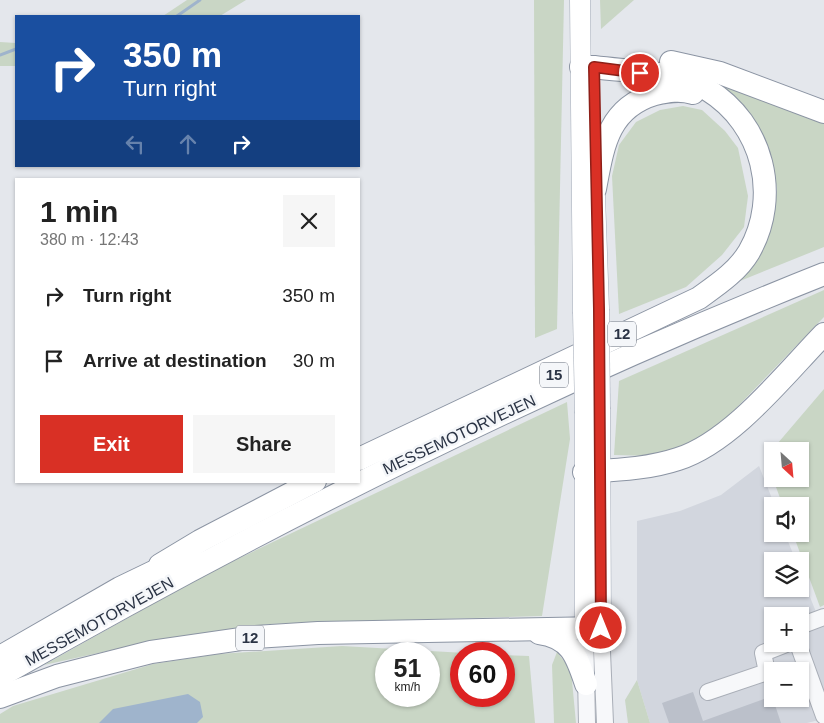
<!DOCTYPE html>
<meta charset="utf-8">
<style>
:root{--surface:#fff;--page:#f6f6f6;--text:#222;--muted:#767676;--accent:#d93025}
body{margin:0;font-family:Helvetica,sans-serif;background:var(--page);color:var(--text);height:100vh;display:flex;flex-direction:column;font-size:19px;white-space:nowrap}
*{box-sizing:border-box;margin:0}
p{font-size:16px;color:var(--muted)}
.icon{flex:none;width:28px;height:28px;fill:none;stroke:currentColor;stroke-width:2;stroke-linecap:round;stroke-linejoin:round}
.map{position:relative;flex:1;overflow:hidden}
.side{position:absolute;left:15px;top:178px;width:345px;height:305px;display:flex;flex-direction:column;background:var(--surface);border-radius:0px;box-shadow:0 1px 4px #0004}
.side>*{flex:none}
.guide{position:absolute;left:15px;top:15px;width:345px;height:152px;border-radius:0px;box-shadow:0 1px 4px #0004;background:#1a4fa0;color:#fff;overflow:hidden}
.needle{width:32px;rotate:154deg}
.tools{position:absolute;left:764px;top:442px;display:grid;gap:10px}
.tools a{display:grid;place-items:center;width:45px;height:45px;border-radius:0px;background:var(--surface);box-shadow:0 1px 4px #0004;font-size:25px}
.speed{position:absolute;left:375px;top:642px;display:flex;gap:10px;font-size:25px;font-weight:700;text-align:center}
.speed>*{display:grid;place-content:center;width:65px;height:65px;border-radius:50%;background:var(--surface);box-shadow:0 1px 4px #0004;line-height:1}
.speed small{font-size:12px;font-weight:400}
.speed .limit{border:8px solid #d22;background:#fff;color:#111}
.pin{position:absolute;display:grid;place-items:center;width:42px;height:42px;color:#fff;margin:-21px;border:2px solid #fff;border-radius:50%;box-shadow:0 1px 5px #0007}
.me{position:absolute;width:55px;margin:-28px;rotate:0deg;stroke-linejoin:round;filter:drop-shadow(0 0 4px #0008)}
.turn{display:flex;align-items:center;gap:18px;height:105px;padding:0 25px;font-size:22px}
.turn .icon{width:65px;height:65px;stroke-width:2.5}
.turn b{display:block;font-size:35px;line-height:42px}
.lanes{display:flex;align-items:center;height:48px;padding:0 25px;background:#0003;justify-content:center;gap:25px;direction:ltr}
.lanes .off{opacity:.35}
.round{display:grid;place-items:center;flex:none;width:52px;height:52px;border-radius:0px;background:var(--page)}
.headline{display:flex;align-items:center;justify-content:space-between;height:85px;padding:0 25px}
h1{font-size:30px;font-weight:700;line-height:38px}
.button{display:flex;gap:10px;margin-top:auto;padding:10px 25px}
.button a{flex:1;height:58px;border-radius:0px;background:var(--accent);color:#fff;font-size:20px;font-weight:700;line-height:58px;text-align:center}
.button a+a{background:var(--page);color:var(--text)}
ul{padding:0;list-style:none}
li{display:flex;align-items:center;gap:15px;height:65px;padding:0 25px}
li div{flex:1}
li b{display:block;font-size:19px}
li em{font-style:normal}
.map>svg:first-child{display:block}
</style>
<div class="map">
<svg width="824" height="723" viewBox="0 0 824 723">
<rect width="100%" height="100%" fill="#e4e7ec"/>
<path fill="#d2d6de" fill-rule="evenodd" d="M759,466L775,506H772V534H785L796,561H772V589H800V572L816,612L824,610V723L815,721L807,723H650L637,680V521L680,511L721,495ZM772,616H800V644H772ZM772,671H800V699H772Z"/>
<g fill="#c9d6c5" fill-rule="evenodd">
<polygon points="187,0 246,0 220,16 163,16"/>
<polygon points="534,0 564,0 557,329 535,338"/>
<polygon points="600,0 634,0 601,29"/>
<polygon points="0,42 16,43 16,66 0,66"/>
<polygon points="693,74 824,121 824,247 740,281 763,251 772,222 777,189 771,156 756,124"/>
<polygon points="683,106 702,110 725,131 738,148 748,196 744,227 722,255 686,287 619,314 612,176 619,145 636,122 660,110"/>
<polygon points="824,290 824,317 716,429 690,445 652,456 614,455 619,381"/>
<polygon points="824,389 824,605 820,607 793,534 800,534 800,506 783,506 773,479 800,479 800,451 772,451 772,477 766,457"/>
<polygon points="567,402 570,439 542,616 270,624 157,640 44,665 208,573"/>
<path d="M342,646L483,654H461V696H504V655L529,656L535,723H0V714L13,706L153,664L218,654ZM386,654H429V696H386Z"/>
<polygon points="557,652 571,670 576,723 554,723 552,665"/>
<polygon points="637,680 650,723 628,723 625,700"/>
</g>
<polygon fill="#9fb4cc" points="188,694 200,702 203,717 197,723 99,723 113,709"/>
<g fill="none" stroke-linecap="round" stroke-linejoin="round">
<g stroke="#9fb4cc" stroke-width="3">
<polyline points="177,16 200,0"/>
<polyline points="0,55 16,49"/>
</g>
</g>
<polygon fill="#bbc0ca" points="693,692 703,721 772,696 781,723 669,723 662,703"/>
<g fill="none" stroke-linecap="round" stroke-linejoin="round">
<defs>
<g id="minor">
<polyline points="800,626 824,617"/>
<polyline points="585,628 587,723"/>
<polyline points="601,628 605,723"/>
<polyline points="798,644 824,716"/>
<polyline points="708,692 767,672 763,653 786,644"/>
</g>
<g id="major">
<polyline points="580,0 583,312"/>
<polyline points="595,196 599,309"/>
<polyline points="600,409 601,628"/>
<polyline points="585,413 585,628"/>
</g>
<g id="highway">
<polyline points="671,62 720,73 824,112"/>
<path d="M595,189C603,146 608,108 655,94C668,91 680,89 693,93"/>
<path d="M359,459L699,298C717,285 737,272 749,252C781,196 763,124 708,90C678,71 629,72 594,67H581"/>
<path d="M584,472C616,470 648,469 678,459C732,442 785,374 824,334"/>
<polyline points="160,565 200,541 315,481"/>
<path d="M539,633C571,637 577,657 586,684"/>
<polyline points="0,657 120,588 174,562"/>
<path d="M0,676C266,524 539,387 824,274"/>
<polyline points="0,697 57,676 151,652 255,637 318,633 601,628"/>
</g>
</defs>
<use href="#minor" stroke="#a9aeb7" stroke-width="18"/>
<use href="#major" stroke="#a3abb8" stroke-width="21"/>
<use href="#highway" stroke="#8b94a3" stroke-width="24"/>
<use href="#minor" stroke="#f7f8fa" stroke-width="16"/>
<use href="#major" stroke="#fff" stroke-width="20"/>
<use href="#highway" stroke="#fff" stroke-width="22"/>
<defs>
<g id="major-bridge">
<polyline points="599,309 600,409"/>
<polyline points="583,312 585,413"/>
</g>
</defs>
<use href="#major-bridge" stroke="#a3abb8" stroke-width="21" stroke-linecap="butt"/>
<use href="#major-bridge" stroke="#fff" stroke-width="20"/>
</g>
<g fill="none" stroke-linecap="round" stroke-linejoin="round">
<defs>
<polyline id="route" points="601,628 599,309 594,67 640,73"/>
</defs>
<use href="#route" stroke="#8d1f18" stroke-width="12"/>
<use href="#route" stroke="#d93025" stroke-width="9"/>
</g>
<g text-anchor="middle" stroke-width="5" stroke-linejoin="round" paint-order="stroke">
<g fill="#f4f6f9" stroke="#676e7b" stroke-width="1">
<rect x="608" y="321.5" width="28" height="25" rx="4"/>
<rect x="540" y="362.5" width="28" height="25" rx="4"/>
<rect x="236" y="625.5" width="28" height="25" rx="4"/>
</g>
<g font-size="15" font-weight="bold" fill="#2b3445">
<text x="622" y="339">12</text>
<text x="554" y="380">15</text>
<text x="250" y="643">12</text>
</g>
<g font-size="16" fill="#2b3445" stroke="#f4f6f9">
<text transform="translate(459 434) rotate(-25)" y="6">MESSEMOTORVEJEN</text>
<text transform="translate(99 621) rotate(-29)" y="6">MESSEMOTORVEJEN</text>
</g>
</g>
</svg>
<div class="tools">
<a><svg class="needle" viewBox="-14 -14 28 28"><path d="M0-13l5 13h-10z" fill="#e53935"/><path d="M0 13l5-13h-10z" fill="#767676"/></svg></a>
<a><svg class="icon" aria-label="sound" viewBox="0 0 24 24"><path d="M4 9h4l5-4v14l-5-4H4zM17 9q2 3 0 6"/></svg></a>
<a><svg class="icon" aria-label="layers" viewBox="0 0 24 24"><path d="M12 4l9 5-9 5-9-5zM3 14l9 5 9-5"/></svg></a>
<a>+</a>
<a>−</a>
</div>
<div class="speed"><div>51<small>km/h</small></div><div class="limit">60</div></div>
<div class="pin" style="left:640px;top:73px;background:#d93025"><svg class="icon" aria-label="arrive" viewBox="0 0 24 24"><path d="M6 21V4h12l-3 4 3 4H6"/></svg></div>
<svg class="me" style="left:601px;top:628px" viewBox="-20 -20 40 40"><circle r="17" fill="#d93025" stroke="#fff" stroke-width="3"/><path d="M0-11L8 9 0 5-8 9z" fill="#fff"/></svg>
<div class="guide">
<div class="turn"><svg class="icon" aria-label="right" viewBox="0 0 24 24"><path d="M7 20v-9h11M14 6l5 5-5 5"/></svg><div><b>350 m</b>Turn right</div></div>
<div class="lanes"><svg class="icon off" aria-label="left" viewBox="0 0 24 24"><path d="M17 20v-9H6M10 6l-5 5 5 5"/></svg><svg class="icon off" aria-label="ahead" viewBox="0 0 24 24"><path d="M12 20V5M6 11l6-6 6 6"/></svg><svg class="icon" aria-label="right" viewBox="0 0 24 24"><path d="M7 20v-9h11M14 6l5 5-5 5"/></svg></div>
</div>
<section class="side">
<div class="headline"><div><h1>1 min</h1><p>380 m · 12:43</p></div><a class="round"><svg class="icon" aria-label="close" viewBox="0 0 24 24"><path d="M6 6l12 12M18 6L6 18"/></svg></a></div>
<ul>
<li><svg class="icon" aria-label="right" viewBox="0 0 24 24"><path d="M7 20v-9h11M14 6l5 5-5 5"/></svg><div><b>Turn right</b></div><em>350 m</em></li>
<li><svg class="icon" aria-label="arrive" viewBox="0 0 24 24"><path d="M6 21V4h12l-3 4 3 4H6"/></svg><div><b>Arrive at destination</b></div><em>30 m</em></li>
</ul>
<div class="button"><a>Exit</a><a>Share</a></div>
</section>
</div>
